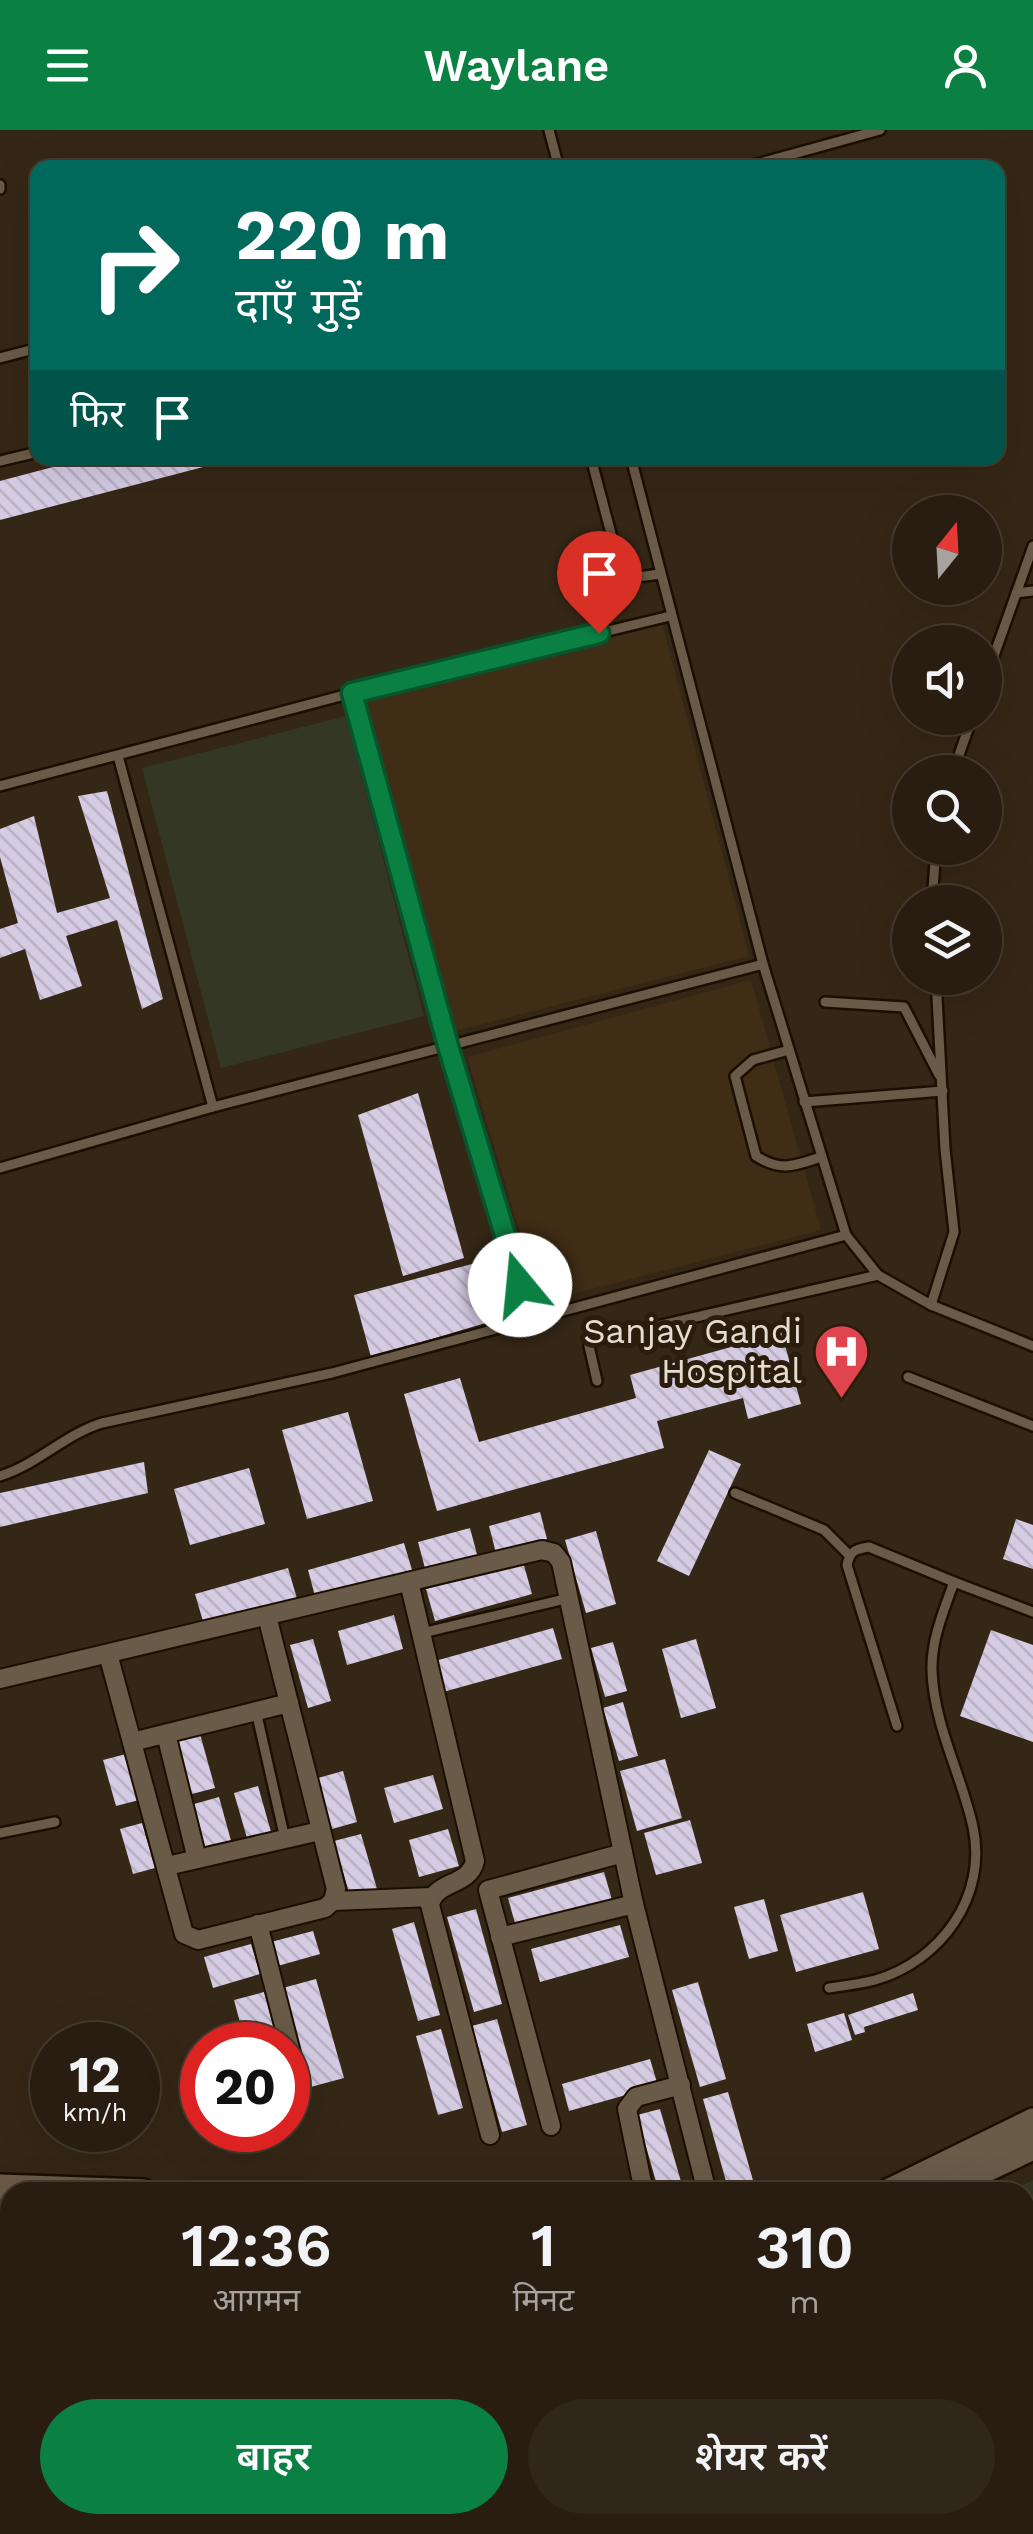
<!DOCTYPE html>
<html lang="hi">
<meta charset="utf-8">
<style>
:root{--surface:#281d10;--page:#302619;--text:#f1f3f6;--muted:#a5a29f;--line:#443b30;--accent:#0b8043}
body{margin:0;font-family:"Work Sans","Noto Sans Devanagari",sans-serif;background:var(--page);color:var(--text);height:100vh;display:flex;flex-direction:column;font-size:38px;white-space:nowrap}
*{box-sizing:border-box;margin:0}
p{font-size:32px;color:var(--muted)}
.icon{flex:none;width:55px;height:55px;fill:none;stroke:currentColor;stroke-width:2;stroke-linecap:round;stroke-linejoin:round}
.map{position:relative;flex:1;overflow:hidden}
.panel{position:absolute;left:0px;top:2052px;width:1035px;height:352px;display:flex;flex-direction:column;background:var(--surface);border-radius:30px 30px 0 0;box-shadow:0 10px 40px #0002,0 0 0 2px var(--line)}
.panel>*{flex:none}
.banner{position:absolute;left:30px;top:30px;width:975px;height:305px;border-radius:20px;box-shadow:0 10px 40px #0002,0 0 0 2px var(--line);background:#00695c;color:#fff;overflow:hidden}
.needle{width:65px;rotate:18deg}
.fabs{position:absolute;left:892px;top:365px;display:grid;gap:20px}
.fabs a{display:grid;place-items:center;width:110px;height:110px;border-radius:50%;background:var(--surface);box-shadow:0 10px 40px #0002,0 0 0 2px var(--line);font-size:50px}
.speed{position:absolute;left:30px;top:1892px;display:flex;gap:20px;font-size:50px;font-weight:700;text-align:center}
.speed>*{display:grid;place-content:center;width:130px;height:130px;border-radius:50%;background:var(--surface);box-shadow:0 10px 40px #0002,0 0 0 2px var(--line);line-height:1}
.speed small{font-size:25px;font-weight:400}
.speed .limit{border:15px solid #d22;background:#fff;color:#111}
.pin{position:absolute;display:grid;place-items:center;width:85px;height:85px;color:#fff;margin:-102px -42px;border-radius:50% 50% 50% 0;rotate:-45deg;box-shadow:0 0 10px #0007}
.pin .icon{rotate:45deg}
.me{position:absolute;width:110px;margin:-55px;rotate:343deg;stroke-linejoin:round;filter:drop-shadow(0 0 8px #0008)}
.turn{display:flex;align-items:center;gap:35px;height:210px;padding:0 40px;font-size:45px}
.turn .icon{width:130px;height:130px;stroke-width:2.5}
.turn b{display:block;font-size:70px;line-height:85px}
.then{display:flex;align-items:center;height:95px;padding:0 40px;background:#0003;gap:20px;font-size:38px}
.eta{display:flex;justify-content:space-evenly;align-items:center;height:170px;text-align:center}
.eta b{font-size:60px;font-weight:600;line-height:70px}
.action{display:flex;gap:20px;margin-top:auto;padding:20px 40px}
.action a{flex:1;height:115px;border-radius:60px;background:var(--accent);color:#fff;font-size:40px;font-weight:600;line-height:115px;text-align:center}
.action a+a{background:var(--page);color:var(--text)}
header{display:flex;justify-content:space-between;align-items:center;height:130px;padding:0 40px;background:var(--accent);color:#fff;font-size:45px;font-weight:600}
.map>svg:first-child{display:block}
</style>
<header><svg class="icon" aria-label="menu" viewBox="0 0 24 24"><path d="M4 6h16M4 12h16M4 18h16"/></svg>Waylane<svg class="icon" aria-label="person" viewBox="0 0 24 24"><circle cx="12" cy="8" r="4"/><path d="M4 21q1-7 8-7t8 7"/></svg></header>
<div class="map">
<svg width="1033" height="2404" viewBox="0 0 1033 2404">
<defs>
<pattern id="water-ripples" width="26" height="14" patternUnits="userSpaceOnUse" patternTransform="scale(2.5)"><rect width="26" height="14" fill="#001417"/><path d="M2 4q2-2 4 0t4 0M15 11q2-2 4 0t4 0" fill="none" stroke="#253638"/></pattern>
<pattern id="building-back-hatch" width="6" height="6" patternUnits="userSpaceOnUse" patternTransform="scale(2.5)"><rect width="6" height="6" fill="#d5cce4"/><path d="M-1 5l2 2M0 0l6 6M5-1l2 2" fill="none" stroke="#b8b0c3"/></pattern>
</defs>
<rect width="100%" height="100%" fill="#352716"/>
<g fill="#402d16">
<polygon points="662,493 749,826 455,901 359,574"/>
<polygon points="751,850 821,1100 541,1172 467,927"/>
</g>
<g fill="#353725">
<polygon points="346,586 424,886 221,938 142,638"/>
<polygon points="1033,2050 1033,2404 0,2404 0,2270 10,2268 10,2395 1025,2395 1025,2062 1008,2062"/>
</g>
<polygon fill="url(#water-ripples)" points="10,2132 10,2268 0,2270 0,2134"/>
<g fill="url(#building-back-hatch)">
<polygon points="87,328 234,328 234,329 0,390 0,351"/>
<polygon points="107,661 163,869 142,879 117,790 66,806 82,856 40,870 25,819 0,828 0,799 18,793 0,727 0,699 34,686 57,783 110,768 78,666"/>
<polygon points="418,963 464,1128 403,1146 358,985"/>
<polygon points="491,1129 523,1182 371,1227 354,1165"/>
<polygon points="779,1193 801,1274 748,1289 743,1268 657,1291 664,1318 437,1381 404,1264 460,1248 479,1312 636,1268 630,1245 731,1217 728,1207"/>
<polygon points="348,1282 373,1371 307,1389 282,1300"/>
<polygon points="709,1320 741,1334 689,1446 657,1431"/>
<polygon points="144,1332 148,1363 0,1397 0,1363"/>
<polygon points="249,1338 265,1394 190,1415 174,1359"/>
<polygon points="540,1382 547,1409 496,1423 489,1396"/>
<polygon points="1016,1389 1033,1395 1033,1439 1003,1429"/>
<polygon points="470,1398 478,1428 426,1442 418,1412"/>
<polygon points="596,1401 616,1474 586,1483 565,1410"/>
<polygon points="404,1413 412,1440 315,1466 308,1440"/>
<polygon points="523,1432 532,1464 435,1491 426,1459"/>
<polygon points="288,1438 298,1472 205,1498 195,1464"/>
<polygon points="394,1485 403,1519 347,1535 338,1501"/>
<polygon points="553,1498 562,1529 443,1562 435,1531"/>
<polygon points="991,1500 1033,1515 1033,1612 960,1586"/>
<polygon points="313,1509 331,1571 308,1578 290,1515"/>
<polygon points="696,1509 716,1578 681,1588 662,1519"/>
<polygon points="613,1512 627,1561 605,1567 591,1518"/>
<polygon points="623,1572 638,1626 619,1631 603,1578"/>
<polygon points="200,1604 215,1658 188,1665 172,1612"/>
<polygon points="126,1624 139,1670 116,1676 103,1630"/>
<polygon points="665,1629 682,1688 637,1701 620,1641"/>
<polygon points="343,1641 357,1692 332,1699 318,1648"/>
<polygon points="433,1645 443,1679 394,1693 384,1658"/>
<polygon points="258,1656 273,1709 249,1715 234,1663"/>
<polygon points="219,1667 233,1718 201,1726 187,1676"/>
<polygon points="690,1690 702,1733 656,1745 644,1703"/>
<polygon points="142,1693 155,1738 133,1744 120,1699"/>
<polygon points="448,1699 459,1736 419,1747 409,1710"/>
<polygon points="361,1704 377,1759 350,1766 334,1711"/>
<polygon points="604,1742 612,1770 516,1797 508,1768"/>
<polygon points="863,1762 879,1819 796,1842 780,1785"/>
<polygon points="764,1769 778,1821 749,1829 734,1777"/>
<polygon points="476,1779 502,1874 474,1882 447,1787"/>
<polygon points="414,1792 440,1885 418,1891 392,1799"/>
<polygon points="620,1795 629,1827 540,1852 531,1819"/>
<polygon points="313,1801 320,1824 274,1837 267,1813"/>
<polygon points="251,1814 260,1844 213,1858 204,1827"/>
<polygon points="316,1849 344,1948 307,1958 279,1859"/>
<polygon points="698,1852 726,1949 700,1957 672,1860"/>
<polygon points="264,1862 279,1915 246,1915 234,1870"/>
<polygon points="913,1863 918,1880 864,1897 865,1902 855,1905 848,1885"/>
<polygon points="844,1883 852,1910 815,1922 807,1894"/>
<polygon points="497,1889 527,1995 502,2002 472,1896"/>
<polygon points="441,1899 463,1978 438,1985 416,1906"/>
<polygon points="650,1929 658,1956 569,1981 562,1954"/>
<polygon points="728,1962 756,2061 750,2062 729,2062 703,1969"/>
<polygon points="660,1979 684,2062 659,2062 637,1985"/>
</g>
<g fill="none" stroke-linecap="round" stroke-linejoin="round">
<defs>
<g id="lane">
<polyline points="549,0 559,38"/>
<polyline points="742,38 880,0"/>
<polyline points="0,55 0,59"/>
<polyline points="0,228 38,218"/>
<polyline points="591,328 623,449 660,444"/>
<polyline points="631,328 763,834 846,1105 878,1145 931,1175 1033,1216"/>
<polyline points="0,331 38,322"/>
<polyline points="1016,463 1033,461"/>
<polyline points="985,551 1033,416"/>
<polyline points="352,563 448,916 531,1189"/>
<polyline points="118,626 213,977"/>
<polyline points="953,642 972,588"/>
<polyline points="0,656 352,563 670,486"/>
<polyline points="932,772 936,718"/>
<polyline points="825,872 904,877 939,945"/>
<path d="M789,920L753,930L735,946L756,1026C781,1042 794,1036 821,1027"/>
<polyline points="804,972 943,961"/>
<polyline points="0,1038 213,977 763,834"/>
<polyline points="931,1175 954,1102 945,1019 936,848"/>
<polyline points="908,1247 1033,1296"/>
<polyline points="597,1251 589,1216 592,1211 878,1145"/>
<path d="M0,1346C38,1334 64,1305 102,1293L332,1243L846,1105"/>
<polyline points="735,1363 824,1400 849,1425"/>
<polyline points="422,1503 569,1468"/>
<polyline points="256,1581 285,1709"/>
<path d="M897,1596L847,1435C850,1421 855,1419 869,1417L954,1452"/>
<polyline points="0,1703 55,1692"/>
<path d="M829,1858C844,1856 860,1854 875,1850C941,1831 988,1766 973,1697C962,1646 934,1596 932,1541C931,1510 944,1480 954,1452L1033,1482"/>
</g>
<g id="street">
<path d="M409,1452L475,1731C469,1757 435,1750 430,1775L490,2005"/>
<polyline points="267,1486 336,1759 333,1771"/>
<polyline points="108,1524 184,1804 198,1810 325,1778 333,1771 431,1767"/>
<polyline points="0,1549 542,1420 554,1423 561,1432 634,1774 707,2062"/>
<polyline points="166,1604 197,1729"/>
<polyline points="132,1612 289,1573"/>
<polyline points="167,1736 320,1701"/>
<polyline points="258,1794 299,1954"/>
<polyline points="500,1807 634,1774"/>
<polyline points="551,1996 488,1760 623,1723"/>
<polyline points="644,2062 627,1979 636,1967 681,1955"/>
</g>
<g id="secondary">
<polyline points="0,2057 143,2062"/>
<polyline points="888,2062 1033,1991"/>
<polyline points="938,2062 1033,2017"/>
<polyline points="0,2090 10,2090"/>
</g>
</defs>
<use href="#lane" stroke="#1c0f02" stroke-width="14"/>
<use href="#street" stroke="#1c0f02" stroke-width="22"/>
<use href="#secondary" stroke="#1c0f02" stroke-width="30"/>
<use href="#lane" stroke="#6a5a48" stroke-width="9"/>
<use href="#street" stroke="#6a5a48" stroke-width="18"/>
<use href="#secondary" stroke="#6a5a48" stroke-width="25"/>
</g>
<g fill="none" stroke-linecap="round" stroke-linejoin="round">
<defs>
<polyline id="route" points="520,1155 448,916 352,563 599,503"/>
</defs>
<use href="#route" stroke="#07532c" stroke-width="25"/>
<use href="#route" stroke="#0b8043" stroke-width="18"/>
</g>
<defs>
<symbol id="hospital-pin" viewBox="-11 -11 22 30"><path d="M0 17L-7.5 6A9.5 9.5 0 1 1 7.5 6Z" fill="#e0444e" stroke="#2a1d0c"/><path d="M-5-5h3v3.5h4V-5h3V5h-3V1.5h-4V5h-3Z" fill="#fff"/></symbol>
</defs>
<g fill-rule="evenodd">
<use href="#hospital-pin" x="810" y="1190" width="63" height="86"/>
</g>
<g text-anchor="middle" stroke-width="10" stroke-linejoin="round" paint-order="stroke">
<g font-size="35" fill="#e6dcd2" stroke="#2a1d0c" text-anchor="end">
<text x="802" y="1213">Sanjay Gandi<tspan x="802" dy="40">Hospital</tspan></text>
</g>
</g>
</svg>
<div class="fabs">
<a><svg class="needle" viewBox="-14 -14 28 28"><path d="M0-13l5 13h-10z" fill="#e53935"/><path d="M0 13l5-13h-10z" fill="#a5a29f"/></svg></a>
<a><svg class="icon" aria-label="sound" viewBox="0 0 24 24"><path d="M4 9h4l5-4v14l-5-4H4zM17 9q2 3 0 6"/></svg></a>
<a><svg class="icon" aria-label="search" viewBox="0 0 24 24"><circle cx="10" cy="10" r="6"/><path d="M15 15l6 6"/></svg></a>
<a><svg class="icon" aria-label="layers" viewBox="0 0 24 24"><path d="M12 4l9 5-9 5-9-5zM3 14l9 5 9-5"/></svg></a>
</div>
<div class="speed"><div>12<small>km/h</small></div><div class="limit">20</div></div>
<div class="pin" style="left:599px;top:503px;background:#d93025"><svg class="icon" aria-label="arrive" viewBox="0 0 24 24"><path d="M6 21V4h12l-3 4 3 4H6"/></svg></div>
<svg class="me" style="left:520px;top:1155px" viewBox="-20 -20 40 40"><circle r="19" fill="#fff"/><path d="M0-13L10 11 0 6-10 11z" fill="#0b8043"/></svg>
<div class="banner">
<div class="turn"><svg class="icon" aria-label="right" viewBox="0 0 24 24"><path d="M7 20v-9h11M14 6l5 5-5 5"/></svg><div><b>220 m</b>दाएँ मुड़ें</div></div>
<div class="then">फिर<svg class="icon" aria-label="arrive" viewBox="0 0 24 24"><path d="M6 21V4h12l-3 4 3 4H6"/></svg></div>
</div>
<section class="panel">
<div class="eta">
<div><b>12:36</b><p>आगमन</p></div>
<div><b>1</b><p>मिनट</p></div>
<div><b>310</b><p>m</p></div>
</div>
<div class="action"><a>बाहर</a><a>शेयर करें</a></div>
</section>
</div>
